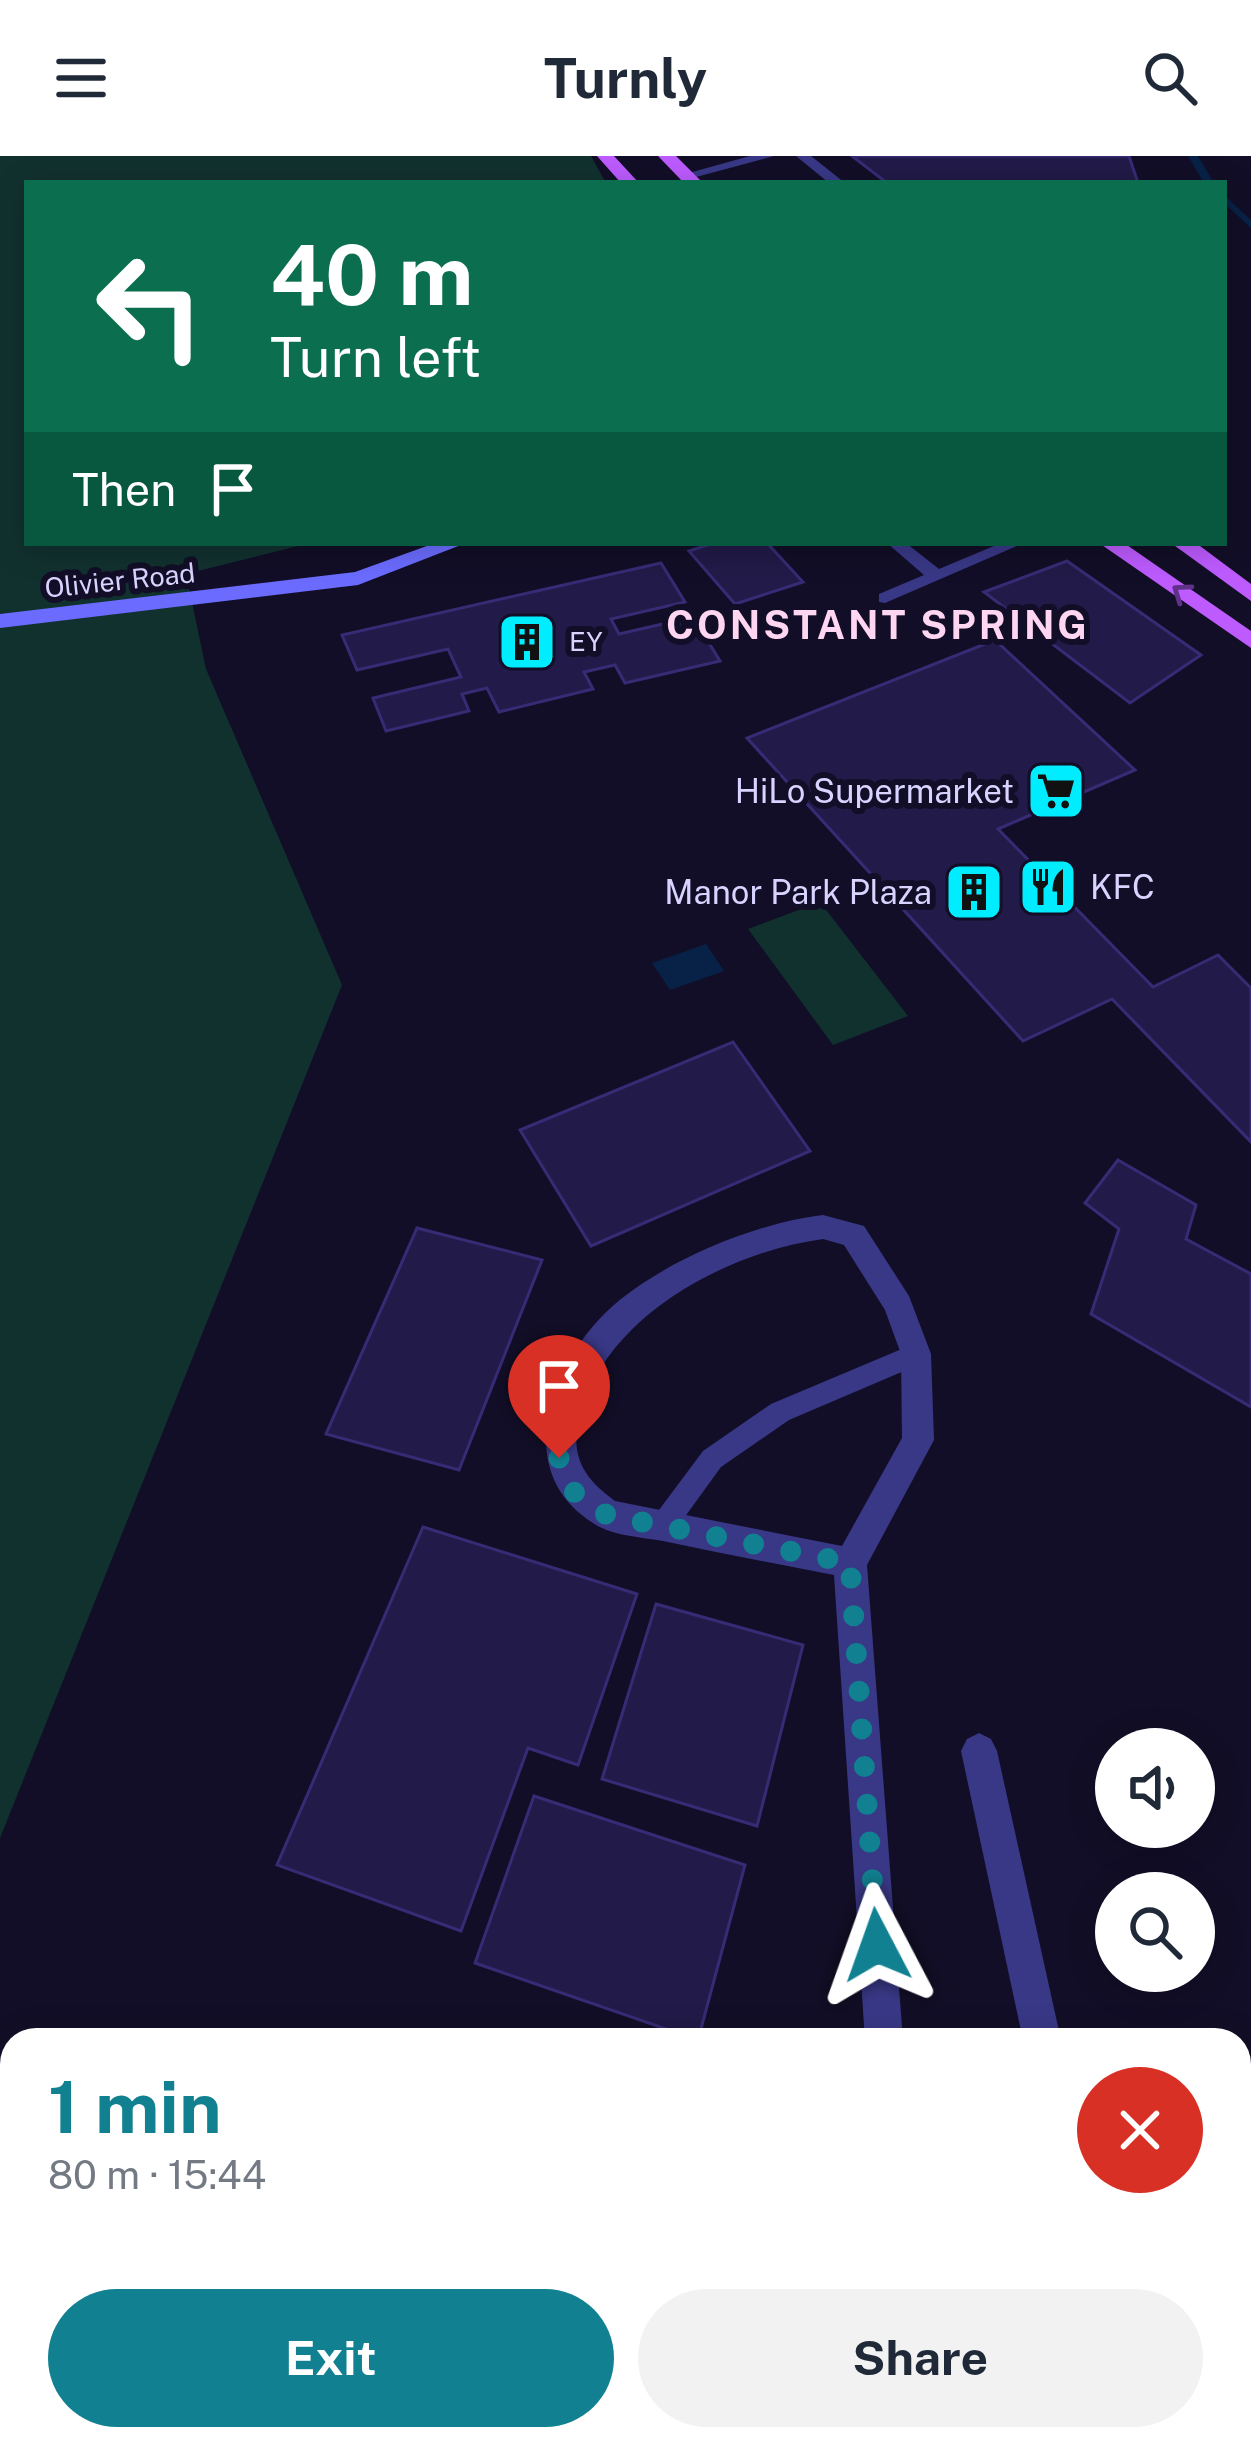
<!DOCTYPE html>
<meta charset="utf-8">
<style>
:root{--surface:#fff;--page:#f2f2f3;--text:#1f2937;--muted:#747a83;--accent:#118191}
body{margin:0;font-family:"Public Sans",sans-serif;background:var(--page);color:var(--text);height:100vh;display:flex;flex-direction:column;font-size:45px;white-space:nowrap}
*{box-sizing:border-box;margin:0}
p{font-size:39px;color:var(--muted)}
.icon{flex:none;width:66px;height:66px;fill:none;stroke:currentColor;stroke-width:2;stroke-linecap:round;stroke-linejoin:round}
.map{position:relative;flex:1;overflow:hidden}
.drawer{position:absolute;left:0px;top:1872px;width:1251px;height:423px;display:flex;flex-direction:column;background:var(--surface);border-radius:36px 36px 0 0;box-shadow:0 6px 30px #0003}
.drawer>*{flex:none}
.guide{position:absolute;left:24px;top:24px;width:1203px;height:366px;border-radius:0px;box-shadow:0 6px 30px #0003;background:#0b6e4f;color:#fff;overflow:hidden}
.controls{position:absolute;left:1095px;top:1572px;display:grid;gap:24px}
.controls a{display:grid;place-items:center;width:120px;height:120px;border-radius:50%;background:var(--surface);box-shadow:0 6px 30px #0003;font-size:60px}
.pin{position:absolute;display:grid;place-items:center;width:102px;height:102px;color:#fff;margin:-123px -51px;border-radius:50% 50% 50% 0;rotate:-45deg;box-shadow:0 0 12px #0007}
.pin .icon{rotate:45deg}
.me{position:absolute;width:132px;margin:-66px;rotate:356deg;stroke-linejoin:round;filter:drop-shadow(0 0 9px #0008)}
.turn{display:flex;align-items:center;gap:42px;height:252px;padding:0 48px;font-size:54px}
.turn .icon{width:156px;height:156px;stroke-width:2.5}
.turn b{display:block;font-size:84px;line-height:102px}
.then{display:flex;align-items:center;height:114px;padding:0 48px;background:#0003;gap:24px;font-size:45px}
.round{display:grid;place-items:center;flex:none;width:126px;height:126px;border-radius:63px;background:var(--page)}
.headline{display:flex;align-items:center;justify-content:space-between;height:204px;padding:0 48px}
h1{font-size:72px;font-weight:700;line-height:90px;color:var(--accent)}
.action{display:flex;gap:24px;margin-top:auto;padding:24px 48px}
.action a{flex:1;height:138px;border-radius:72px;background:var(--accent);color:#fff;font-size:48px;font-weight:700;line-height:138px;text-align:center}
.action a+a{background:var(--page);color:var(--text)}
header{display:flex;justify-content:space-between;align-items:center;height:156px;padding:0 48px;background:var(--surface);font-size:54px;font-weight:700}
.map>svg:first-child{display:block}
</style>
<header><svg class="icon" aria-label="menu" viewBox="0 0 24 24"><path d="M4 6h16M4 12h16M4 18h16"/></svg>Turnly<svg class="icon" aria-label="search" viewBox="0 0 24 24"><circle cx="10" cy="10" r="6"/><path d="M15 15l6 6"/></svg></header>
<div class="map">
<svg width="1251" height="2294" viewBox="0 0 1251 2294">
<rect width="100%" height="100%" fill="#120e27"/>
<g fill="#11312f">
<polygon points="0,0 591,0 606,27 27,27 27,387 310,387 186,418 206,513 342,829 0,1682"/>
<polygon points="820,746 908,860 833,889 748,773"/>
</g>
<polygon fill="#082146" points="706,788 724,815 670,834 652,807"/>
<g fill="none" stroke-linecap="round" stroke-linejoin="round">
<g fill="#082146" fill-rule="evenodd">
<polygon points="1188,0 1198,0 1214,27 1204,27"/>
<polygon points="1224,39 1251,64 1251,72 1224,47"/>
</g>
</g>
<g fill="#221a48" stroke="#382b75" stroke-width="3">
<polygon points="852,0 1129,0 1138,27 887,27"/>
<polygon points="714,387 767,387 803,426 735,448 689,395"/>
<polygon points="1067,405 1201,499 1130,547 984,436"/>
<polygon points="661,407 685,446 611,463 619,478 693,461 720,505 625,527 615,509 584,516 593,533 499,556 487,532 462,538 469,555 386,575 373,542 461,521 448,493 357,514 342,479"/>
<polygon points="995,484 1135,614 998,673 1153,831 1218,799 1251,832 1251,986 1112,843 1023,885 747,582"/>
<polygon points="733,886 810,995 591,1090 520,974"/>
<polygon points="1118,1004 1196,1049 1186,1083 1251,1118 1251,1251 1091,1158 1119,1073 1085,1047"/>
<polygon points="417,1072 542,1104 459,1314 326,1278"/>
<polygon points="423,1371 637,1438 578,1609 528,1592 461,1775 277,1709"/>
<polygon points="656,1448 803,1489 757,1670 602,1623"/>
<polygon points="534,1640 745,1709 698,1884 475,1807"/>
<polygon points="1251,1952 1251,2273 1239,2276 1239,1955"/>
<polygon points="104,2283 243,2283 244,2294 58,2294"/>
</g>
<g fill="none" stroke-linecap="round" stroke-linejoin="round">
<g fill="#393887" fill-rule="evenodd">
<polygon points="750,0 774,0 685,24 678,20"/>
<polygon points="796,0 811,0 845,27 829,27"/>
<polygon points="887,387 906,387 939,413 1001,387 1024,387 885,447 879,446 879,438 924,419"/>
<polygon points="916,1187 925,1190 928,1198 925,1206 789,1264 721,1311 671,1380 662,1383 653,1380 649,1371 653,1362 703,1295 771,1248"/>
</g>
<g fill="#393887" fill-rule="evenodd">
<path d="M823,1059L864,1070L909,1140L931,1198L934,1284L867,1409L903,1884H865L834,1419C777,1408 720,1397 663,1385C641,1381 612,1380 593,1367C505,1312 556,1194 621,1143C674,1101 757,1067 823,1059ZM823,1083L844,1089L885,1154L901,1198L902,1282L842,1390L615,1345C583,1322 569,1299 580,1259C606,1160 727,1096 823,1083Z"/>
<polygon points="979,1577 991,1583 997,1595 1061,1884 1023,1884 961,1595 967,1583"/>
<polygon points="800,2283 844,2283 839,2294 795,2294"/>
<polygon points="1111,2283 1155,2283 1158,2294 1114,2294"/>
</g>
<polygon fill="#6b6cff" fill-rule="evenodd" points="435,387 466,387 358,429 0,472 0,458 355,416"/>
<g fill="#bd5bff" fill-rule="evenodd">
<polygon points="597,0 614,0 639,27 621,27"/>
<polygon points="658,0 676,0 703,27 684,27"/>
<polygon points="1099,387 1124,387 1251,475 1251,492"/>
<polygon points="1171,387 1196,387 1251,428 1251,445"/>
</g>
</g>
<defs><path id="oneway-chevron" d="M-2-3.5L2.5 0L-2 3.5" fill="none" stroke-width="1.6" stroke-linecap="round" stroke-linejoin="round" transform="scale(3)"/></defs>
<use stroke="#5f3188" href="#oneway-chevron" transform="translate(1181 436) rotate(-145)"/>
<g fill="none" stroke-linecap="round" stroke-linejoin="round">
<polyline stroke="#118191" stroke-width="21" stroke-dasharray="0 37.8" points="559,1302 574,1336 607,1359 850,1407 877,1789"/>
</g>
<defs>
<symbol id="building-square" viewBox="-11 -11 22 22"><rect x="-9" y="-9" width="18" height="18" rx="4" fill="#00edff" stroke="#120e27"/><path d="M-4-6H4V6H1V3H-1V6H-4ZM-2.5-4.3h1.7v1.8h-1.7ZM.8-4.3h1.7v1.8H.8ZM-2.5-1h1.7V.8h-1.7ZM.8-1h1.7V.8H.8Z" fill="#111"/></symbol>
<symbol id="supermarket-square" viewBox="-11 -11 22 22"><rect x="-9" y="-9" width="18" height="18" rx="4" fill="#00edff" stroke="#120e27"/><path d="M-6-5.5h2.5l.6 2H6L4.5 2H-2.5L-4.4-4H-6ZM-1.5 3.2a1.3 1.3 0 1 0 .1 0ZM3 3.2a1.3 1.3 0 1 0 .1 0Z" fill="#111"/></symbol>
<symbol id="restaurant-square" viewBox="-11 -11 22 22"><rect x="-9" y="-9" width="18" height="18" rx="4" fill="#00edff" stroke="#120e27"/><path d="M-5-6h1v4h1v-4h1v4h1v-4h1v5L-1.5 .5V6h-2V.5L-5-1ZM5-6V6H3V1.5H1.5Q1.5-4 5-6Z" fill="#111"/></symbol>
</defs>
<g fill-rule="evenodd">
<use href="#building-square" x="494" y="453" width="66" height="66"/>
<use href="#supermarket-square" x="1023" y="602" width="66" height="66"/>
<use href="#restaurant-square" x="1015" y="698" width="66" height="66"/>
<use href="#building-square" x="941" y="703" width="66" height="66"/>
</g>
<g text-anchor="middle" stroke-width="12" stroke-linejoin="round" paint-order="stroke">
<g font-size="27" fill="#d8d4ff" stroke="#120e27">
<text transform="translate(120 425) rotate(-6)" y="9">Olivier Road</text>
</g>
<g font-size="27" fill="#d8d4ff" stroke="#120e27" text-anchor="start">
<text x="569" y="495">EY</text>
</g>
<g font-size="33" fill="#d8d4ff" stroke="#120e27" text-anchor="end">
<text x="1014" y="647">HiLo Supermarket</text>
<text x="1090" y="743" text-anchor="start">KFC</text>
<text x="932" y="748">Manor Park Plaza</text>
</g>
<g font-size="39" font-weight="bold" letter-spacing="3" fill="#ffd6f1" stroke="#120e27">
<text x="878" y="483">CONSTANT SPRING</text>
</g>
</g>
</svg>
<div class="controls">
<a><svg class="icon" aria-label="sound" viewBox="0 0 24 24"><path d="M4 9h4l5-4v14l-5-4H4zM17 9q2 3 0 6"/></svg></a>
<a><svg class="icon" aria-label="search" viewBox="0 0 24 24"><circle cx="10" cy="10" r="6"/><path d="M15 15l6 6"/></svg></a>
</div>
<div class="pin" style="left:559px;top:1302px;background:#d93025"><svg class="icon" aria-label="arrive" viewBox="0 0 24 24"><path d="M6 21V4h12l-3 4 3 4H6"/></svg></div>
<svg class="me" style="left:877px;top:1789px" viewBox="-20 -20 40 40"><path d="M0-17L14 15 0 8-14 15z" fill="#118191" stroke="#fff" stroke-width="4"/></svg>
<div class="guide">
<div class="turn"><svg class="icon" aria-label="left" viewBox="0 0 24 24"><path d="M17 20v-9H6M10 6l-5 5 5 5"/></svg><div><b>40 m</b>Turn left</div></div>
<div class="then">Then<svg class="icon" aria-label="arrive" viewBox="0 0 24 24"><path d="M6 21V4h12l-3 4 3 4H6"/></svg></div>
</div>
<section class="drawer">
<div class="headline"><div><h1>1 min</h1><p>80 m · 15:44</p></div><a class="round" style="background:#d93025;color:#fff"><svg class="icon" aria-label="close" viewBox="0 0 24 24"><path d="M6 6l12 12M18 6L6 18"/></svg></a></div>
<div class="action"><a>Exit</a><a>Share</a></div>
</section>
</div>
